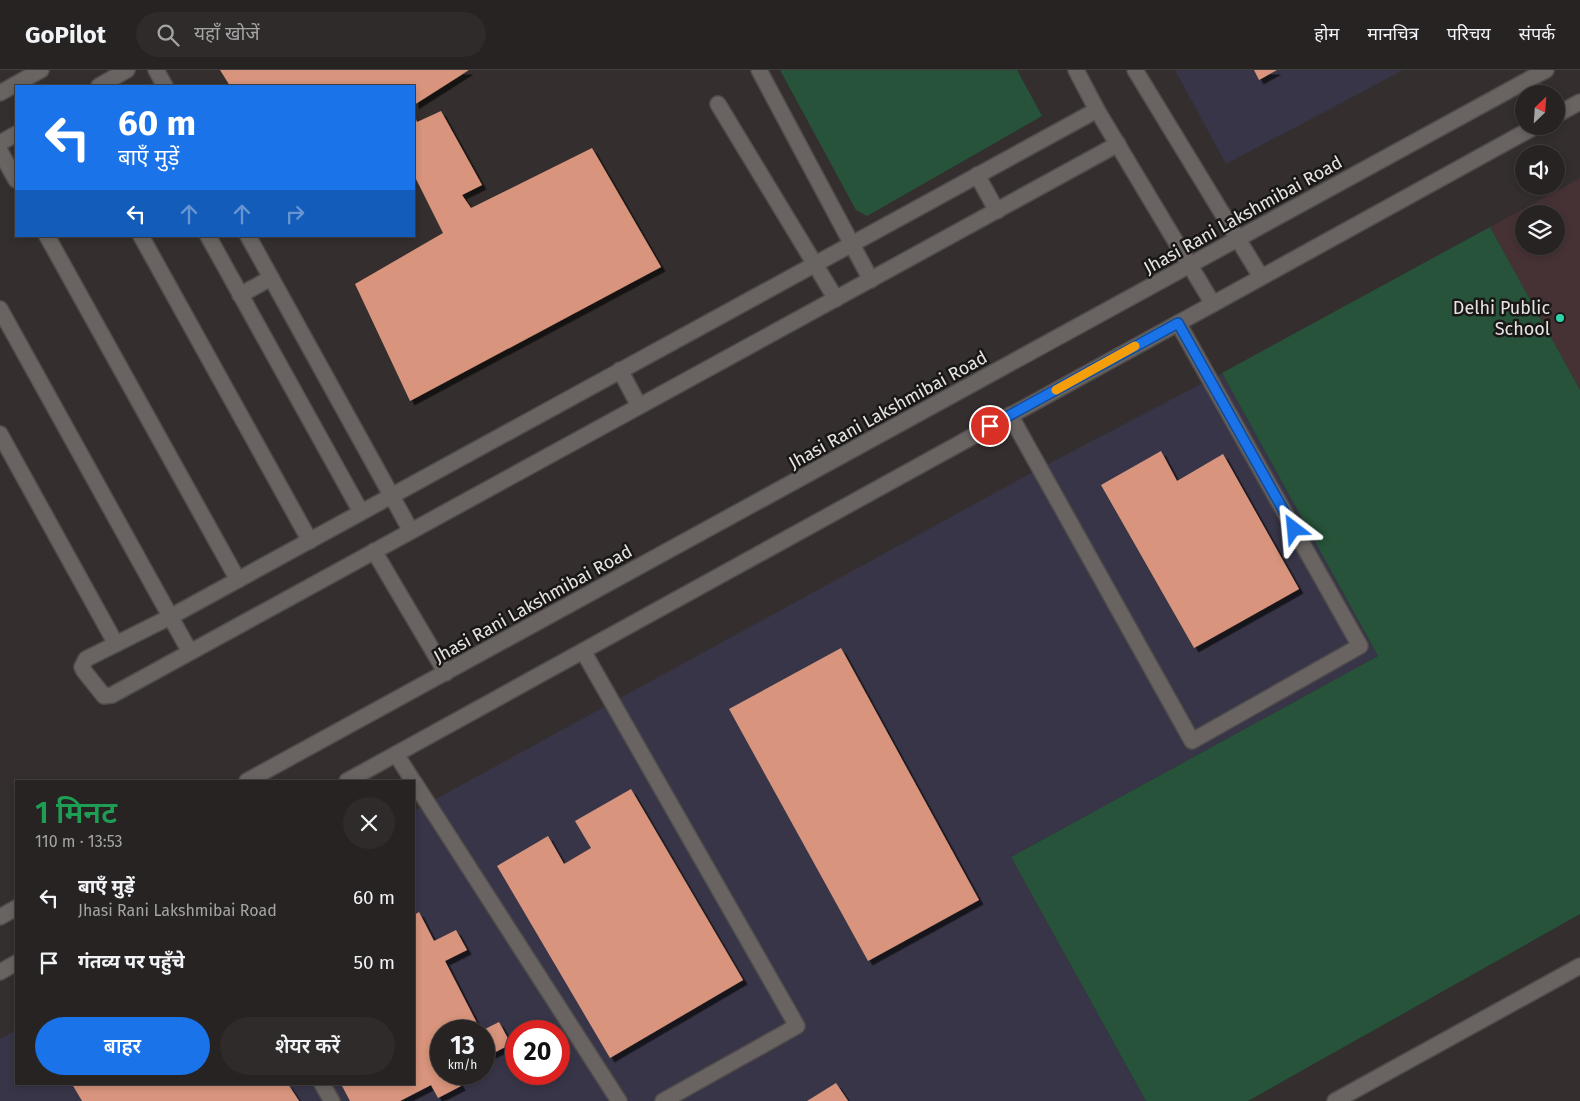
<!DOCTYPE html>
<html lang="hi">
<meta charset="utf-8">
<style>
:root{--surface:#272322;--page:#2f2b2a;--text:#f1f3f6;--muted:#a4a4a5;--line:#434040;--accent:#1a73e8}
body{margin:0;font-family:"Fira Sans","Noto Sans Devanagari",sans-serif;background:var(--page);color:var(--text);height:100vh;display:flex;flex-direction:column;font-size:19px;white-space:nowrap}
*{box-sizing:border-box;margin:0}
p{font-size:16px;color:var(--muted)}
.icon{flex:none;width:28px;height:28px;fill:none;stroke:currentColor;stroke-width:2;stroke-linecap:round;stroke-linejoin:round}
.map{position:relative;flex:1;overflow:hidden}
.side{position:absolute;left:15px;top:710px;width:400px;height:305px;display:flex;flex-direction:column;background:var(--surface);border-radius:0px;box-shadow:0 2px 8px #0003,0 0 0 1px var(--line)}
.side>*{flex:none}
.banner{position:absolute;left:15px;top:15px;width:400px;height:152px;border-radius:0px;box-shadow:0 2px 8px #0003,0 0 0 1px var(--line);background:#1a73e8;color:#fff;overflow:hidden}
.needle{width:32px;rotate:25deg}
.tools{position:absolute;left:1515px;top:15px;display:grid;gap:10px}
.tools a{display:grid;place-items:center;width:50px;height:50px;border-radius:50%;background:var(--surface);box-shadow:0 2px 8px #0003,0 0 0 1px var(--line);font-size:25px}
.speed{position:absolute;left:430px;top:950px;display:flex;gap:10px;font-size:25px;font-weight:700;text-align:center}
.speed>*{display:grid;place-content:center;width:65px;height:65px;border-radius:50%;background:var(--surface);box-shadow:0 2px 8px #0003,0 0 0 1px var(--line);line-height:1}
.speed small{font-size:12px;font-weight:400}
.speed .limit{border:8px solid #d22;background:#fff;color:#111}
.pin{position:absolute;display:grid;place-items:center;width:42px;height:42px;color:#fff;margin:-21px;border:2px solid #fff;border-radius:50%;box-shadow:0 1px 5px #0007}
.me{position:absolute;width:55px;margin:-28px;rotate:331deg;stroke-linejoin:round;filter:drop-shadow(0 0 4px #0008)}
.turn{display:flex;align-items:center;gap:18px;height:105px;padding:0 20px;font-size:22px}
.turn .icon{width:65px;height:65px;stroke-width:2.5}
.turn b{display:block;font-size:35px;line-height:42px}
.lanes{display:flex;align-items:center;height:48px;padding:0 20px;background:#0003;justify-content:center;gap:25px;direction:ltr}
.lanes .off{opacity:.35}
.round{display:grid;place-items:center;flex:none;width:52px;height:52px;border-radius:26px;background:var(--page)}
.overview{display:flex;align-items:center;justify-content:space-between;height:85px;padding:0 20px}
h1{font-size:30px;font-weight:600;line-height:38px;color:#1e9e55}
.primary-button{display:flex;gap:10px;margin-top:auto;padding:10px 20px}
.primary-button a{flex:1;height:58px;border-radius:30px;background:var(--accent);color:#fff;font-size:20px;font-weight:600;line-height:58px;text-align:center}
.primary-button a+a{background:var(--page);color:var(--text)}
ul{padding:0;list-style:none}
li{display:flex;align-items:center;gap:15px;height:65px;padding:0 20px}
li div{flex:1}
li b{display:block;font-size:19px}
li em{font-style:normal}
header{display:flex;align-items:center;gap:30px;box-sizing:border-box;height:70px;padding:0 25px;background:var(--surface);border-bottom:1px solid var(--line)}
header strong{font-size:24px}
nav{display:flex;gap:28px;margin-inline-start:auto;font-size:18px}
.search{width:350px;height:45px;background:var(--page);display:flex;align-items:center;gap:12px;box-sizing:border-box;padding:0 18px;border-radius:28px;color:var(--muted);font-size:19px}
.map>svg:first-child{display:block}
</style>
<header>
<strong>GoPilot</strong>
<div class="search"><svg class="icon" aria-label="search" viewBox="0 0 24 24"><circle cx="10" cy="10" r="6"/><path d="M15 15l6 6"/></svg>यहाँ खोजें</div>
<nav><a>होम</a><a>मानचित्र</a><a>परिचय</a><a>संपर्क</a></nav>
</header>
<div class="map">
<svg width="1580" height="1031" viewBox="0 0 1580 1031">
<defs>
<filter id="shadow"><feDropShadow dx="4.5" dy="4.5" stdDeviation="0" flood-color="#0009"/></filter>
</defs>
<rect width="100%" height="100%" fill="#342f2e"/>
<g fill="#373547" fill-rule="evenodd">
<polygon points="1175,0 1403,0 1226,94"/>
<path d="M1222,303L1378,586L1011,787L1146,1031H0V969L16,960V1014H414V741L1033,402ZM441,961H484V1004H441ZM516,961H559V1004H516Z"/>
</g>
<path fill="#463234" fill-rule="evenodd" d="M1580,108V320L1490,157ZM1524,144H1556V176H1524Z"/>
<g fill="#265339">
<polygon points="780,0 1017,0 1042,46 867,146 856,140"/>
<polygon points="1490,157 1580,320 1580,844 1248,1031 1146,1031 1011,787 1378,586 1222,303"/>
</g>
<g fill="#d8947c" filter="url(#shadow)">
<polygon points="220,0 469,0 414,35 414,16 230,16"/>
<polygon points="1254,0 1277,0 1259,10"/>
<polygon points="441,41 482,115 462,125 471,138 592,78 661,197 410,331 355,214 443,163 414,105 414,44 417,52"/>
<polygon points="1161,381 1177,411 1223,384 1299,519 1194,578 1101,415"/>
<polygon points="841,578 979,830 868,891 729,639"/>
<polygon points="631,719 743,910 610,988 497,796 548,766 564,794 591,778 575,751"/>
<polygon points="419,842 434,871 456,860 467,880 445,891 481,961 499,952 511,974 484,988 484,961 441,961 441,1004 455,1004 461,1016 438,1028 431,1015 400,1031 350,1031 341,1014 414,1014 414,845"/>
<polygon points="836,1013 848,1031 807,1031"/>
<polygon points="72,1014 288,1014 299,1031 82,1031"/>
</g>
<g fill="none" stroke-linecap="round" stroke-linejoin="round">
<defs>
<g id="lane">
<polyline points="156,0 165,16"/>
<polyline points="759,0 871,210"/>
<polyline points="99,16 127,0"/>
<polyline points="0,23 41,0"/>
<polyline points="718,34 836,229"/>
<polyline points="1097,40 170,547 86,589 82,597 84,601 104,626 112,625 1118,74"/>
<polyline points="0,73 16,64"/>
<polyline points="0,81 16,110"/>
<polyline points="977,105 997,141"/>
<polyline points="47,166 238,510"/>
<polyline points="141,166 310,471"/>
<polyline points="208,166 361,442"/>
<polyline points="248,166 411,461"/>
<polyline points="240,225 271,208"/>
<polyline points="0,239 190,582"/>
<polyline points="620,300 639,336"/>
<polyline points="1010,345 1192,671 1360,576 1178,253"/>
<polyline points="0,364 116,574"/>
<polyline points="374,481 446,603"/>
<polyline points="583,581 797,956 663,1031"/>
<polyline points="396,684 413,711"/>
<polyline points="414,712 619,1031"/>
<polyline points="322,1014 332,1031"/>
</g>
<g id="street">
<polyline points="1076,0 1097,40 1213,234"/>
<polyline points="1135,0 1261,207"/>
<polyline points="1335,1031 1580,896"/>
</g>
<g id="secondary">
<polyline points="1556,45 1580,32"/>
<polyline points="247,711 1546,0"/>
<polyline points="347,711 1536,56"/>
<polyline points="0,847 16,838"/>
<polyline points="0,902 16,893"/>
</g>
</defs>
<use href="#lane" stroke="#504c4b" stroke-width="18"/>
<use href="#street" stroke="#504c4b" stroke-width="18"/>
<use href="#secondary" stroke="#504c4b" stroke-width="18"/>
<use href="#lane" stroke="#696462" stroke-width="15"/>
<use href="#street" stroke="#696462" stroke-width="15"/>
<use href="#secondary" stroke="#696462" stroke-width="15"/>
</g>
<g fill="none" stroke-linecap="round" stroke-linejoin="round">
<defs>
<polyline id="route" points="990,356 1178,253 1294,459"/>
</defs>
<use href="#route" stroke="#114b97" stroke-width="12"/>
<use href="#route" stroke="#1a73e8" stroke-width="9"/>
<polyline stroke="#f59e0b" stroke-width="9" points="1056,320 1135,276"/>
</g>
<circle fill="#33d4a8" stroke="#1a1817" stroke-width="2" cx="1560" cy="248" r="5"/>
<g text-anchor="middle" stroke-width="5" stroke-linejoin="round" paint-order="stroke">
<g font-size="18" fill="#e6e3e2" stroke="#1a1817">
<text transform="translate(1243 145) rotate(-29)" y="6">Jhasi Rani Lakshmibai Road</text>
<text transform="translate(888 340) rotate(-29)" y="6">Jhasi Rani Lakshmibai Road</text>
<text transform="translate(533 534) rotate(-29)" y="6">Jhasi Rani Lakshmibai Road</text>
</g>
<g font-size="18" fill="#e6e3e2" stroke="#1a1817" text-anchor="end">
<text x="1550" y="244">Delhi Public<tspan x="1550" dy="21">School</tspan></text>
</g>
</g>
</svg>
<div class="tools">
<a><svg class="needle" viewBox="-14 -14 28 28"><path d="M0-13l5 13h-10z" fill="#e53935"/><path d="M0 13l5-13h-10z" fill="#a4a4a5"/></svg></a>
<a><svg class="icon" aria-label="sound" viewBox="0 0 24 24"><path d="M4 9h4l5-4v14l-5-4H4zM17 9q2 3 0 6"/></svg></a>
<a><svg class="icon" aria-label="layers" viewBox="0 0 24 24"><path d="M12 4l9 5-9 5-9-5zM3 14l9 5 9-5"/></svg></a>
</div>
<div class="speed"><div>13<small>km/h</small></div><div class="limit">20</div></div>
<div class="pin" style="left:990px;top:356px;background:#d93025"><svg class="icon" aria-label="arrive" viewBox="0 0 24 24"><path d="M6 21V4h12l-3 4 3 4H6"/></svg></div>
<svg class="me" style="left:1294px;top:459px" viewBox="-20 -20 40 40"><path d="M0-17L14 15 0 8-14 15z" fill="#1a73e8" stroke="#fff" stroke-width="4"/></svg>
<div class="banner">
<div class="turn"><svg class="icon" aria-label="left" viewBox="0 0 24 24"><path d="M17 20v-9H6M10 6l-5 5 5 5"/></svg><div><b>60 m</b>बाएँ मुड़ें</div></div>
<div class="lanes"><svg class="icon" aria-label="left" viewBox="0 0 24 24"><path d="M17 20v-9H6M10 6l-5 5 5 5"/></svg><svg class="icon off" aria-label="ahead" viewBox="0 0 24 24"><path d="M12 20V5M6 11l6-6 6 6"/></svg><svg class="icon off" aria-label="ahead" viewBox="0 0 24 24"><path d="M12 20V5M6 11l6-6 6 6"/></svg><svg class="icon off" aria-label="right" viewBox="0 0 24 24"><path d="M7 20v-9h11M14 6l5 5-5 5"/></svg></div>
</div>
<section class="side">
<div class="overview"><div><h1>1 मिनट</h1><p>110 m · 13:53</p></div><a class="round"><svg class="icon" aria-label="close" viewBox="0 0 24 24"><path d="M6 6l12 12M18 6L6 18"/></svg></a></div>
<ul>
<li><svg class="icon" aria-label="left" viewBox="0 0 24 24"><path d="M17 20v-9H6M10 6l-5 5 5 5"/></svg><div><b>बाएँ मुड़ें</b><p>Jhasi Rani Lakshmibai Road</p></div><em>60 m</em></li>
<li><svg class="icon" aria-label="arrive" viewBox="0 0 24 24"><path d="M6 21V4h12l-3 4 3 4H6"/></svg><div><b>गंतव्य पर पहुँचे</b></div><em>50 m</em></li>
</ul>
<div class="primary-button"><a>बाहर</a><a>शेयर करें</a></div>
</section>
</div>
